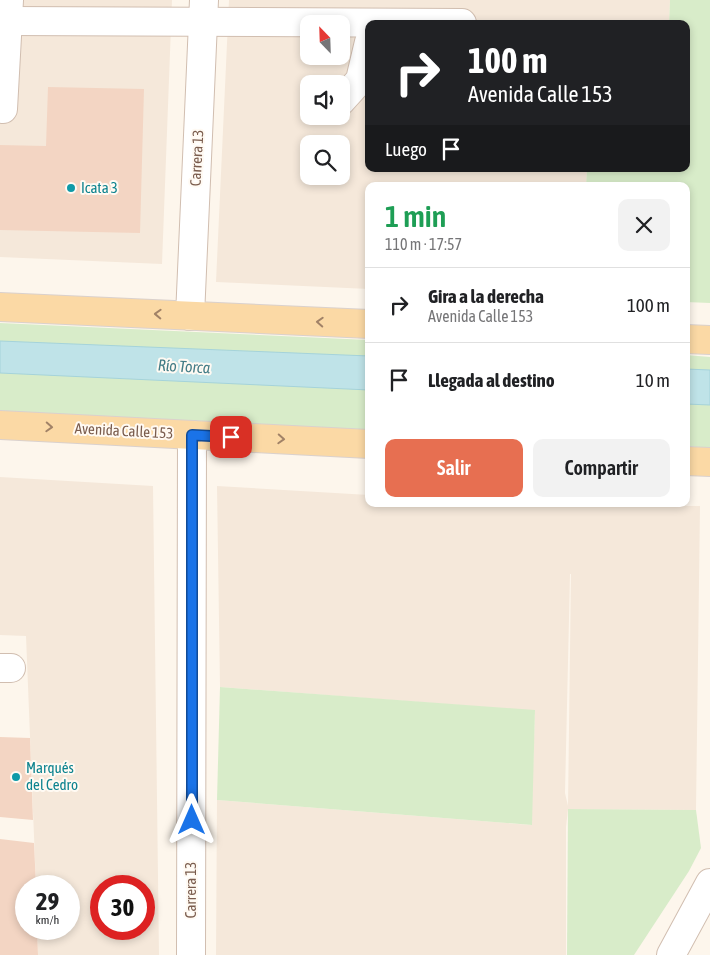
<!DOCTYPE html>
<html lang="es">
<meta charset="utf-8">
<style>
:root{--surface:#fff;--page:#f2f2f2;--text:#202124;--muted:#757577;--line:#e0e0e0;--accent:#e76f51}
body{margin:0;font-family:"Asap Condensed",sans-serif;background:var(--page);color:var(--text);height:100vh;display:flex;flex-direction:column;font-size:19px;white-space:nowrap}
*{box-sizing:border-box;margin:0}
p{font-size:16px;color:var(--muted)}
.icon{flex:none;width:28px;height:28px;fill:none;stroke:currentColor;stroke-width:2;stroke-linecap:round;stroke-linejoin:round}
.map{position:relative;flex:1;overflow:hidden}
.details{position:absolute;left:365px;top:182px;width:325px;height:325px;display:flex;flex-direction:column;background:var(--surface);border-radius:10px;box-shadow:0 2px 8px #0003}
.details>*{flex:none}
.guide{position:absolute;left:365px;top:20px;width:325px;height:152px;border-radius:10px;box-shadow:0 2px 8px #0003;background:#202124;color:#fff;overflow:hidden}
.needle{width:32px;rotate:337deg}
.tools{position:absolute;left:300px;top:15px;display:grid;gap:10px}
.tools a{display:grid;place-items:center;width:50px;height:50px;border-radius:10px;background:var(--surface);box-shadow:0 2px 8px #0003;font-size:25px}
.speed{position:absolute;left:15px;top:875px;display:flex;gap:10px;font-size:25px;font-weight:700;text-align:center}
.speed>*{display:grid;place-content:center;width:65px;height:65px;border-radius:50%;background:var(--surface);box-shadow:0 2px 8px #0003;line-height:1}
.speed small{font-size:12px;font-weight:400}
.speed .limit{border:8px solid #d22;background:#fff;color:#111}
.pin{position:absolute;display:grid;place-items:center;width:42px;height:42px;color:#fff;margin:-21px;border-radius:10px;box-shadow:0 2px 8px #0006}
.me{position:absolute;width:55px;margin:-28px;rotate:0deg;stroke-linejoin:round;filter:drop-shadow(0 0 4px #0008)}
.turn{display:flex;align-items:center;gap:18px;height:105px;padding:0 20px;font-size:22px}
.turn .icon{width:65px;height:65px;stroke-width:2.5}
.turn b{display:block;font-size:35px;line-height:42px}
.then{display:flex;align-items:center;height:48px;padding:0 20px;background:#0003;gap:10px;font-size:19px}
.round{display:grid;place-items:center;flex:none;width:52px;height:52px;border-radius:10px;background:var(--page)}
.head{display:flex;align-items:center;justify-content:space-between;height:85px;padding:0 20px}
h1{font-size:30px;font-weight:600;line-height:38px;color:#1e9e55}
.action{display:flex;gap:10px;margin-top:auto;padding:10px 20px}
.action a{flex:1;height:58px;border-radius:10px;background:var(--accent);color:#fff;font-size:20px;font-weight:600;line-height:58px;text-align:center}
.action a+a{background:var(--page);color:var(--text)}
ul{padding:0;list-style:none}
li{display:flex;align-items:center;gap:15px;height:75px;padding:0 20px;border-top:1px solid var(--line)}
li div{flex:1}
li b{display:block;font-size:19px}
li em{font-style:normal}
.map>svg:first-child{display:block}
</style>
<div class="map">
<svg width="710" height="955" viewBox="0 0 710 955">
<rect width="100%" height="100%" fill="#fdf6ec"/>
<g fill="#f5e8da" fill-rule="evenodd">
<polygon points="0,0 172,0 162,264 0,257"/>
<path d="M229,0H670L669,24H369V169H587L586,186H369V289L216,282ZM309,24H341V56H309ZM309,84H341V116H309ZM309,144H341V176H309Z"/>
<path d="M0,477L153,486L159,955H38L37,929H69V886H36L26,636L0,635ZM101,886H144V929H101Z"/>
<path d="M217,486L369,495V504L700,506L696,810L568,809L566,827V955H216L217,800L531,825L535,711L220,687ZM570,574H571L568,806L565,793Z"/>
</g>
<g fill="#d8ecc9">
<polygon points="670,0 710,0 710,303 686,302 686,186 586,186 587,169 686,169 686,24 669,24"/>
<polygon points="0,323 369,340 369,431 0,412"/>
<polygon points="686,355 710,357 710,448 686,446"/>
<polygon points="220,687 535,710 532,825 217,800"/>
<polygon points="568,809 696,810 701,848 689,871 634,955 567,955"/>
</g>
<g fill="#bfe3e8" stroke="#a5d3da">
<polygon points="0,341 369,356 369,390 0,373"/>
<polygon points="686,369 710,370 710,405 686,404"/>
</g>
<g fill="#f3d5c3">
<polygon points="48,87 144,89 140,233 0,230 0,145 46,146"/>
<polygon points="0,737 30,738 33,820 0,817"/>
<polygon points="0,839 34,843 36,886 26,886 26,929 37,929 38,955 0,955"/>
</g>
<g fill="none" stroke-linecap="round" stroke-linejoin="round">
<defs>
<g id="minor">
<polyline points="8,21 462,23"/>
<polyline points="341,101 360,80 369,42"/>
<polyline points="3,109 9,0"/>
<polyline points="190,316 204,0"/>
<polyline points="0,668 11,668"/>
<polyline points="191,955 192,435"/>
<polyline points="671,955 710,883"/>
</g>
<g id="major">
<polyline points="0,307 369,324"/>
<polyline points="686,339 710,340"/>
<polyline points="0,425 369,444"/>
<polyline points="686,461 710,462"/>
</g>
</defs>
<use href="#minor" stroke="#d1beb0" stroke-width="30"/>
<use href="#major" stroke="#dad1cd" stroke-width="30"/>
<use href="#minor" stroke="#fff" stroke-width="28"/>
<use href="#major" stroke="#fbd9a5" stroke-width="28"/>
</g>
<defs><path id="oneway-chevron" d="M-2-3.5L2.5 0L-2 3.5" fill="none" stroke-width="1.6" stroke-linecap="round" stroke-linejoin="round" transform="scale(1.25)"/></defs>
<g stroke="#a18267">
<use href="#oneway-chevron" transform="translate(158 314) rotate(-178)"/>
<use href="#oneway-chevron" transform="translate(320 322) rotate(-177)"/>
<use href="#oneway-chevron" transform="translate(49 427) rotate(3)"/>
<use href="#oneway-chevron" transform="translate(281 439) rotate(3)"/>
</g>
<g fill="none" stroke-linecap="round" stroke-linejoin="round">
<defs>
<polyline id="route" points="192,820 192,435 231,437"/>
</defs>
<use href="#route" stroke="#114b97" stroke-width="12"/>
<use href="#route" stroke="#1a73e8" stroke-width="9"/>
</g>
<g fill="#0f9aa8" stroke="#fffaf3" stroke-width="2">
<circle cx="71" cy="188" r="5"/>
<circle cx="16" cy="777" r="5"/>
</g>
<g text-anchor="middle" stroke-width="4" stroke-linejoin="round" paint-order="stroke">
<g font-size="15" fill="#7a5c4d" stroke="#fffaf3">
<text transform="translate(197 158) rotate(-87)" y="5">Carrera 13</text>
<text transform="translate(124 431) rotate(3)" y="5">Avenida Calle 153</text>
<text transform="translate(191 890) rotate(-90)" y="5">Carrera 13</text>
</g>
<g font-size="15" fill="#0d838f" stroke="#fffaf3" text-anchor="start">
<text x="81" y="193">Icata 3</text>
<text x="26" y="773">Marqués<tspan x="26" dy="17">del Cedro</tspan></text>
</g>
<g font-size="16" font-style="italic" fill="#437c86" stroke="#fffaf3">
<text transform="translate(184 366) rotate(3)" y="6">Río Torca</text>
</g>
</g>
</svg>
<div class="tools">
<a><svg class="needle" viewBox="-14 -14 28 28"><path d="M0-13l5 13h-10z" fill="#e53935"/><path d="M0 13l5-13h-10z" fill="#757577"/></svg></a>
<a><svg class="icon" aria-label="sound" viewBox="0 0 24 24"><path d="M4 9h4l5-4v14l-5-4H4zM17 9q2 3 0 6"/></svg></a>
<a><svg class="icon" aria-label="search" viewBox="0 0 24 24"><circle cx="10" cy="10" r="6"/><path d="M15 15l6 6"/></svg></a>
</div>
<div class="speed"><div>29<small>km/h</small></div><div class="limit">30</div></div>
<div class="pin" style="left:231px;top:437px;background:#d93025"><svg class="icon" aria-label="arrive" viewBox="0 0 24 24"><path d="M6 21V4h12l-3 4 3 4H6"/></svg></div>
<svg class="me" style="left:192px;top:820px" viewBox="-20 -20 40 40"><path d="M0-17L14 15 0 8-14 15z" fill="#1a73e8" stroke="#fff" stroke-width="4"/></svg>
<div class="guide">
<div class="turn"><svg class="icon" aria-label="right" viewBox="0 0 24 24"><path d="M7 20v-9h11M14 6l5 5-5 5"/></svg><div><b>100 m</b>Avenida Calle 153</div></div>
<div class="then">Luego<svg class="icon" aria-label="arrive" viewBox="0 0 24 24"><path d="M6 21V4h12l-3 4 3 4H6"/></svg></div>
</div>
<section class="details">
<div class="head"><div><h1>1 min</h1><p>110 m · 17:57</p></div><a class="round"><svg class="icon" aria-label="close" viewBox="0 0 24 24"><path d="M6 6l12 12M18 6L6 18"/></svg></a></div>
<ul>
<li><svg class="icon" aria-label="right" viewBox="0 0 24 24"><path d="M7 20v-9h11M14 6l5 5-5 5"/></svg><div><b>Gira a la derecha</b><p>Avenida Calle 153</p></div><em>100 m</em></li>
<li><svg class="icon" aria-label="arrive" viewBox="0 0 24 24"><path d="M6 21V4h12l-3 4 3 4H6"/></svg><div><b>Llegada al destino</b></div><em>10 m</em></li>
</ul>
<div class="action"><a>Salir</a><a>Compartir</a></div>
</section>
</div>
